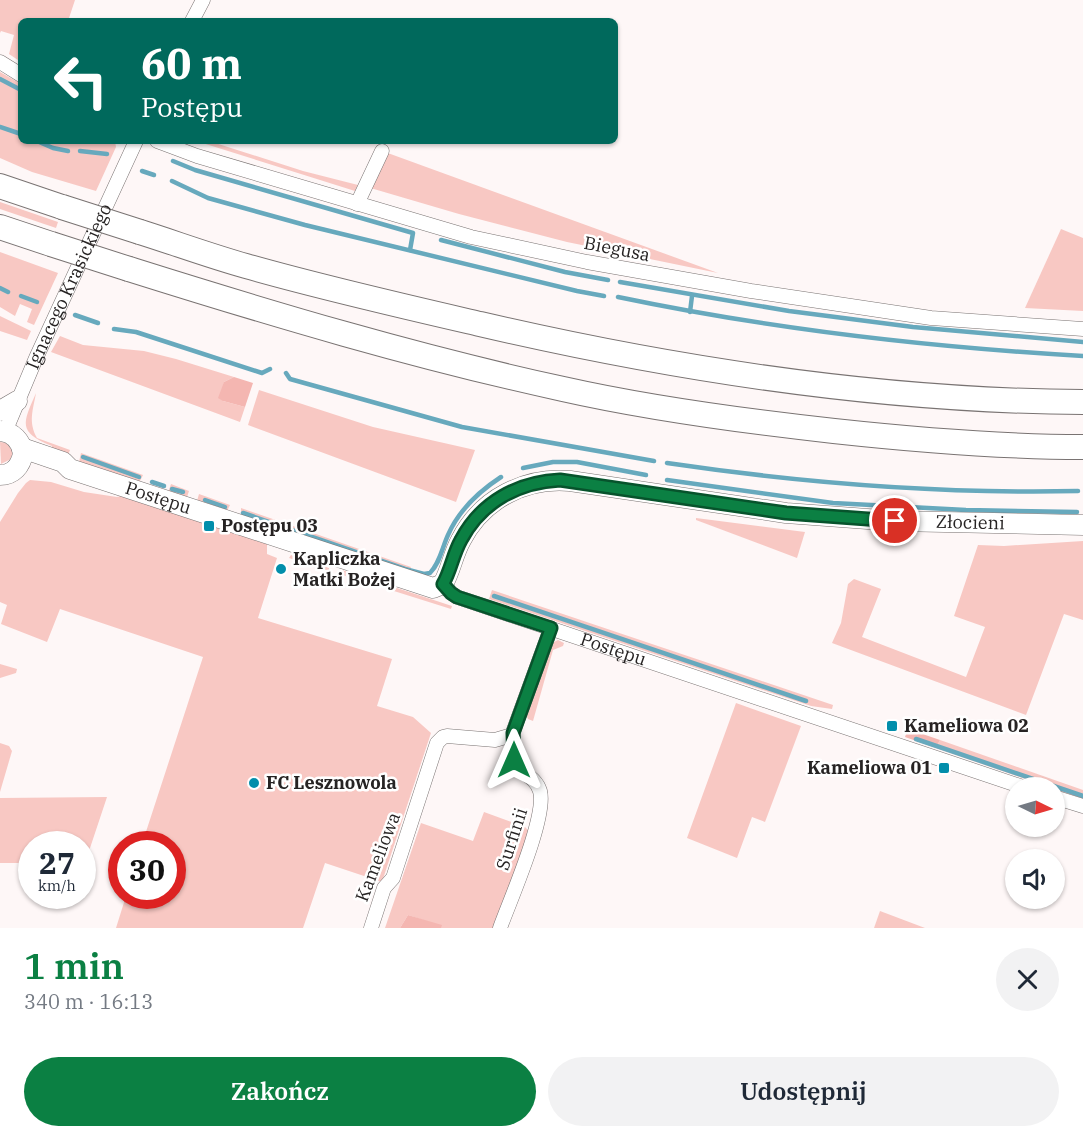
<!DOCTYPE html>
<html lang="pl">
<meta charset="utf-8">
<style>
:root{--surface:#fff;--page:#f2f2f3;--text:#1f2937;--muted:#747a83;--accent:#0b8043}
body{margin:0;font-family:"IBM Plex Serif",serif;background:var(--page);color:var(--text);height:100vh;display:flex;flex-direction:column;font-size:22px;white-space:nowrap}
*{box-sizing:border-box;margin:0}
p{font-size:20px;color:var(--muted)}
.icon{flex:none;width:33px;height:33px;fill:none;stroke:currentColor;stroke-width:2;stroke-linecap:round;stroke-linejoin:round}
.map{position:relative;height:928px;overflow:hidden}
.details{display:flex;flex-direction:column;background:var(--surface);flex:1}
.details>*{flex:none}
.top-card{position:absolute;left:18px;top:18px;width:600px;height:126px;border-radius:9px;box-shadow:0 2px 4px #0004;background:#00695c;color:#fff;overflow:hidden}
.needle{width:39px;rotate:95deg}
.controls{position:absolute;left:1005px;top:777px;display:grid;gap:12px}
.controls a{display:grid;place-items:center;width:60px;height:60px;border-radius:50%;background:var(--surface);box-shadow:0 2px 4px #0004;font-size:30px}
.speed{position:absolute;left:18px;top:831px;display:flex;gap:12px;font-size:30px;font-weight:700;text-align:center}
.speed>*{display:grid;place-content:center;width:78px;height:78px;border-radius:50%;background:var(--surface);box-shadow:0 2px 4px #0004;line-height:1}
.speed small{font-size:15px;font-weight:400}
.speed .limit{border:9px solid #d22;background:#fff;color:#111}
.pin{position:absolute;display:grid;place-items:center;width:51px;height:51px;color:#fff;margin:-26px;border:3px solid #fff;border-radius:50%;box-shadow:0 2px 6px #0007}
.me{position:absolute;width:66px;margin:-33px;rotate:0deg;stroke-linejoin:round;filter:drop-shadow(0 0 4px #0008)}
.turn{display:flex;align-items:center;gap:21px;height:126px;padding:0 24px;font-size:27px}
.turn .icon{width:78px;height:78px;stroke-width:2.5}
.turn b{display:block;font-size:42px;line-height:51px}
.round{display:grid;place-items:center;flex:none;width:63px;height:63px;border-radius:32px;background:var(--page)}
.overview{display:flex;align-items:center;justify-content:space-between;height:102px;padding:0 24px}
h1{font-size:36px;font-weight:600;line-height:45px;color:var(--accent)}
.button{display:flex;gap:12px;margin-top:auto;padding:12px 24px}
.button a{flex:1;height:69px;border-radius:36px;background:var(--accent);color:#fff;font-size:24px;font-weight:600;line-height:69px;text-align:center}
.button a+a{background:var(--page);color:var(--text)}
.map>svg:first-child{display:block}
</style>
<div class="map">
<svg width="1083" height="928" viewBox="0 0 1083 928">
<rect width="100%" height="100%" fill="#fef7f7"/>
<g fill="#f8c8c3">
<polygon points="0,0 75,0 68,21 21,21 21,62 9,54 14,35 1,31 0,33"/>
<polygon points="0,72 21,84 21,141 115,141 116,147 96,191 32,172 0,158"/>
<polygon points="196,141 209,141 303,171 358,185 355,191"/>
<polygon points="385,152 718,273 567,242 459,214 367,187"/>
<polygon points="0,202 58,222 56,228 0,209"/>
<polygon points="1061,229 1083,238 1083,311 1025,308"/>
<polygon points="0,252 58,273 34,325 27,322 32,309 20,304 15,316 0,307"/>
<polygon points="0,316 31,331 27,340 0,331"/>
<polygon points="60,336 83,345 144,351 176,359 234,377 224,382 223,401 245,407 240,422 51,352"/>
<polygon points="259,390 373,427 475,450 456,502 248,425"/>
<path d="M36,393C33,410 28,422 37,438L70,450L68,455L51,449L52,446C17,432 23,423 36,393Z"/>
<polygon points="0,442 7,443 13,452 11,459 1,464"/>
<polygon points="81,453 143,475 139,483 79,462"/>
<polygon points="30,480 51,482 84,492 117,497 121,496 267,544 267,554 277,558 258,618 392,659 377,706 413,717 431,733 382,882 325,863 303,928 116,928 126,896 172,896 172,844 142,844 203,657 60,609 47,642 1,624 7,605 0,602 0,522 18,493 26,483"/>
<polygon points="171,484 189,491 187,497 168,493"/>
<polygon points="199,494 230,505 227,511 197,501"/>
<polygon points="241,508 411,567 409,572 241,516"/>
<polygon points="696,518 805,532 797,558 696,520"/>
<polygon points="1083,541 1083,620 1064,614 1026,715 832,643 841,623 848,584 854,579 881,589 862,637 966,677 985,627 954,616 978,545 1004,546"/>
<polygon points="291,555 329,568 329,571 289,558"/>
<polygon points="342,570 452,606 451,609 340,574"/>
<polygon points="492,590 833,705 832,709 811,706 489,599"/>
<polygon points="558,640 564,643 563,646 553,650 533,721 528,719 526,714 552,643"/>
<polygon points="0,664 17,669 16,673 0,678"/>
<polygon points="736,703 801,726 765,822 752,817 737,858 687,838"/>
<polygon points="940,740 1083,790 1083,799 936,748"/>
<polygon points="0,743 9,746 12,751 0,792"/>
<polygon points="107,797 85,863 83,863 82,844 32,844 31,863 0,863 0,798"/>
<polygon points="484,812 525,827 530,832 495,928 441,928 441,926 408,915 400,928 385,928 421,823 473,841"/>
<polygon points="880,911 925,928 874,928"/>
</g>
<g fill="#f4b6b1">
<polygon points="234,377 253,383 245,407 223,401 218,398 224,382"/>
<polygon points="908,729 940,740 936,748 905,737"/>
<polygon points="408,915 442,925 441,928 400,928"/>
</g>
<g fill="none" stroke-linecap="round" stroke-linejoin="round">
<g stroke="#67a9bd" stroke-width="4.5">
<polyline points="0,79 21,90"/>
<polyline points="0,127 21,134"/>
<polyline points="37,141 53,148 68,151"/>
<polyline points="80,151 107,154"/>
<polyline points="173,161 195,170 413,233 410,250"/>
<polyline points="142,171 154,175"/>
<polyline points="172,181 208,198 305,225 577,291 604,296"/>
<polyline points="441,240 565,272 608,280"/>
<polyline points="620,282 789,311 913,327 1083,342"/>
<polyline points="0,288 8,292"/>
<polyline points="21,296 37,302"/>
<path d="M618,297C771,329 926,347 1083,356"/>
<polyline points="690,312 692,296"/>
<polyline points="75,315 98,323"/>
<polyline points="114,329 136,332 262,373 270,369"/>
<polyline points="286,373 290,379 462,427 654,461"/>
<polyline points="83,457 139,477"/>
<path d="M667,463C803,483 941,494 1078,491"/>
<polyline points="523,468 553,462 577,462 646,475"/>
<polyline points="667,480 833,503 966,510 1077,512"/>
<polyline points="152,482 164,486"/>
<polyline points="172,489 183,492"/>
<polyline points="205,500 225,507"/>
<path d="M243,513L405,569L424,574L430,573C440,563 442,548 448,535C459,510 478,492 501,477"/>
<polyline points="494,596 806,701"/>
<polyline points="916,739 1083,796"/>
</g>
<defs>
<g id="street">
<polyline points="192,21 203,0"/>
<polyline points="0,62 21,75"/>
<polyline points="157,141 197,156 471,237 587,262 751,291 931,318 1083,329"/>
<polyline points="357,204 382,151"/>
<path id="s1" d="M5,432L36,358L136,141"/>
<path id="s2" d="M443,584L451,593L457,597L1026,788"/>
<polyline points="1054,797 1083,806"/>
<polyline points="371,928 384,888 393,878 437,743 443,737 447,736 495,740 512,735 551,628"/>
<path d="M500,928C510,900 547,817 540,791C536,778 524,774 515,765L513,733"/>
</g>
<g id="secondary">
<polyline points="0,411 17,401"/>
<path d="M0,431C13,432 21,441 23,453C21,466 13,475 0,475"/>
<path id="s3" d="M22,448L63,462L70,469L433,588L443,584C451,570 453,554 461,540C482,499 525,477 570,481L786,513L895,521L1083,525"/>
</g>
<g id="highway">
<polyline points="0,186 62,207"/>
<polyline points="0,227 51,244"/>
<path d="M140,232C175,243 210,256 246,266C323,288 402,306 480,324C678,370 880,401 1083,402"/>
<path d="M129,269C272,314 416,357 563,389C652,409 743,421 834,431C917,440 1000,447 1083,447"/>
</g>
</defs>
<use href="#street" stroke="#797372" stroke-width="15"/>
<use href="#secondary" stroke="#797372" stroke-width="21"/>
<use href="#highway" stroke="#797372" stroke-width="26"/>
<use href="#street" stroke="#fff" stroke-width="14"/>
<use href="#secondary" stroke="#fff" stroke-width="20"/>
<use href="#highway" stroke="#fff" stroke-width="24"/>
<defs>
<g id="highway-bridge">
<polyline points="62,207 140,232"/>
<polyline points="51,244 129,269"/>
</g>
</defs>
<use href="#highway-bridge" stroke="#797372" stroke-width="26" stroke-linecap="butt"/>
<use href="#highway-bridge" stroke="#fff" stroke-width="24"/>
</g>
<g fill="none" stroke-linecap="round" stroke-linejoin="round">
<defs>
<path id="route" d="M514,760L513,733L551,628L457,597L451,593L443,584C451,570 453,554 461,540C481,502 518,482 560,480L786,513L895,521"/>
</defs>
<use href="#route" stroke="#07532c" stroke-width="15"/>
<use href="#route" stroke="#0b8043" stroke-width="10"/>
</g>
<g fill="#028eab" stroke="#fff" stroke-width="2">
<rect x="203" y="520" width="12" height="12" rx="3"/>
<circle cx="281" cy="569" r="6"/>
<rect x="886" y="720" width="12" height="12" rx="3"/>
<rect x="938" y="762" width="12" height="12" rx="3"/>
<circle cx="254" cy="783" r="6"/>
</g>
<g text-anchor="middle" stroke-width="5" stroke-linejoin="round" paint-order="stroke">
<g font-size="18" fill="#262323" stroke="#fff">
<text transform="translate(617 249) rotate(11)" y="6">Biegusa</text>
<text dy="6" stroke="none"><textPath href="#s1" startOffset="159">Ignacego Krasickiego</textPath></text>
<text dy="6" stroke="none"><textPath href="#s3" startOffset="146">Postępu</textPath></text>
<text dy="6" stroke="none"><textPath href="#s3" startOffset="1028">Złocieni</textPath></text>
<text dy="6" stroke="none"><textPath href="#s2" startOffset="184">Postępu</textPath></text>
<text transform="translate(512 839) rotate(-72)" y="6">Surfinii</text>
<text transform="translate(378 857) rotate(-69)" y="6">Kameliowa</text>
</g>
<g font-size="18" font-weight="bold" fill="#262323" stroke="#fff" text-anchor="start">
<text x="221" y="532">Postępu 03</text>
<text x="293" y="565">Kapliczka<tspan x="293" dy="21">Matki Bożej</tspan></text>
<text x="904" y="732">Kameliowa 02</text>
<text x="932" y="774" text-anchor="end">Kameliowa 01</text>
<text x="266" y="789">FC Lesznowola</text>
</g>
</g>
</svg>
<div class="controls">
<a><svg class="needle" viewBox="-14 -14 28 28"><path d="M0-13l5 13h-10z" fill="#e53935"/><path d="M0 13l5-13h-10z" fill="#747a83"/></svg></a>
<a><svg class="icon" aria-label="sound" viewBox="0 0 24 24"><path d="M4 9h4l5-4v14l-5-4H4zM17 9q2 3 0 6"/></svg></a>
</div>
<div class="speed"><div>27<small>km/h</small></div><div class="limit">30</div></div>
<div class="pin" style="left:895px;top:521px;background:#d93025"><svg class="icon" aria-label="arrive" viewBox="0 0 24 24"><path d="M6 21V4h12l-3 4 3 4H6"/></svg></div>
<svg class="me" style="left:514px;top:760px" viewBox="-20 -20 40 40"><path d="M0-17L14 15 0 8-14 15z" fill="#0b8043" stroke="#fff" stroke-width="4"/></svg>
<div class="top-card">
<div class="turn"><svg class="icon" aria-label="left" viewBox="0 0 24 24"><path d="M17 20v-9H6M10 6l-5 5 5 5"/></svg><div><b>60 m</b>Postępu</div></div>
</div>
</div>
<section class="details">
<div class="overview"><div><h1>1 min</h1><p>340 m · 16:13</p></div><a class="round"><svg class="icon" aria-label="close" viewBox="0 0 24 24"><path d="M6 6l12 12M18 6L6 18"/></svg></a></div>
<div class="button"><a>Zakończ</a><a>Udostępnij</a></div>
</section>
